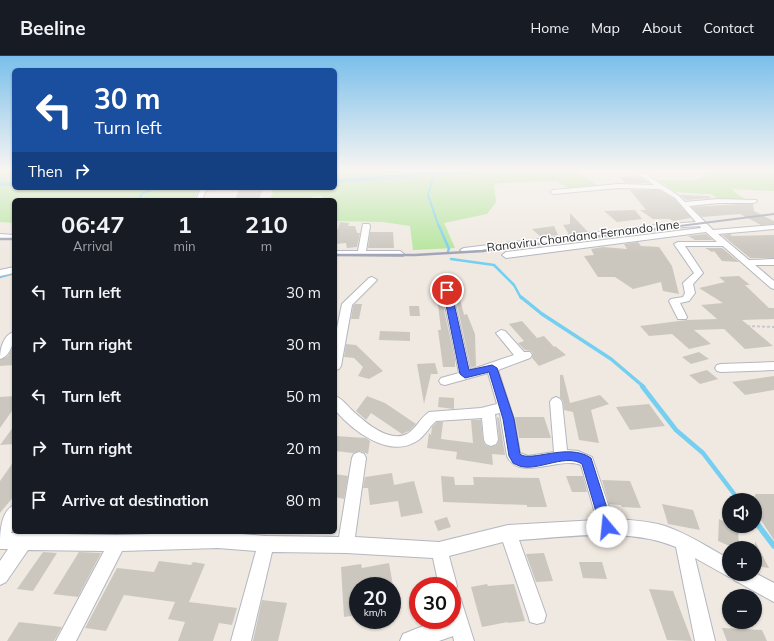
<!DOCTYPE html>
<meta charset="utf-8">
<style>
:root{--surface:#171b24;--page:#242831;--text:#f1f3f6;--muted:#9ea1a6;--line:#363941}
body{margin:0;font-family:Mulish,sans-serif;background:var(--page);color:var(--text);height:100vh;display:flex;flex-direction:column;font-size:15px;white-space:nowrap}
*{box-sizing:border-box;margin:0}
p{font-size:13px;color:var(--muted)}
.icon{flex:none;width:22px;height:22px;fill:none;stroke:currentColor;stroke-width:2;stroke-linecap:round;stroke-linejoin:round}
.map{position:relative;flex:1;overflow:hidden}
.panel{position:absolute;left:12px;top:142px;width:325px;height:336px;display:flex;flex-direction:column;background:var(--surface);border-radius:6px;box-shadow:0 1px 3px #0004}
.panel>*{flex:none}
.guide{position:absolute;left:12px;top:12px;width:325px;height:122px;border-radius:6px;box-shadow:0 1px 3px #0004;background:#1a4fa0;color:#fff;overflow:hidden}
.tools{position:absolute;left:722px;top:437px;display:grid;gap:8px}
.tools a{display:grid;place-items:center;width:40px;height:40px;border-radius:50%;background:var(--surface);box-shadow:0 1px 3px #0004;font-size:20px}
.speed{position:absolute;left:349px;top:521px;display:flex;gap:8px;font-size:20px;font-weight:700;text-align:center}
.speed>*{display:grid;place-content:center;width:52px;height:52px;border-radius:50%;background:var(--surface);box-shadow:0 1px 3px #0004;line-height:1}
.speed small{font-size:10px;font-weight:400}
.speed .limit{border:6px solid #d22;background:#fff;color:#111}
.pin{position:absolute;display:grid;place-items:center;width:34px;height:34px;color:#fff;margin:-17px;border:2px solid #fff;border-radius:50%;box-shadow:0 1px 4px #0007}
.me{position:absolute;width:44px;margin:-22px;rotate:343deg;stroke-linejoin:round;filter:drop-shadow(0 0 3px #0008)}
.turn{display:flex;align-items:center;gap:14px;height:84px;padding:0 16px;font-size:18px}
.turn .icon{width:52px;height:52px;stroke-width:2.5}
.turn b{display:block;font-size:28px;line-height:34px}
.then{display:flex;align-items:center;height:38px;padding:0 16px;background:#0003;gap:8px;font-size:15px}
.eta{display:flex;justify-content:space-evenly;align-items:center;height:68px;text-align:center}
.eta b{font-size:24px;font-weight:700;line-height:28px}
ul{padding:0;list-style:none}
li{display:flex;align-items:center;gap:12px;height:52px;padding:0 16px}
li div{flex:1}
li b{display:block;font-size:15px}
li em{font-style:normal}
header{display:flex;align-items:center;gap:24px;box-sizing:border-box;height:56px;padding:0 20px;background:var(--surface);border-bottom:1px solid var(--line)}
header strong{font-size:19px}
nav{display:flex;gap:22px;margin-inline-start:auto;font-size:14px}
.map>svg:first-child{display:block}
</style>
<header>
<strong>Beeline</strong>
<nav><a>Home</a><a>Map</a><a>About</a><a>Contact</a></nav>
</header>
<div class="map">
<svg width="774" height="585" viewBox="0 0 774 585">
<rect width="100%" height="100%" fill="#efe9e1"/>
<g fill="#b6e59e">
<polygon points="0,115 14,115 14,132 247,132 198,135 194,144 14,144 14,167 0,166"/>
<polygon points="335,115 577,115 598,130 568,132 556,125 501,127 494,129 496,146 487,158 444,167 455,192 413,194 410,170 383,166 335,165 335,144 324,144 322,140 311,141 312,144 270,144 273,136 269,132 335,132"/>
<polygon points="702,115 774,115 774,135 732,133 731,133 748,146 723,146 711,138 706,138 676,136 658,124 694,125 707,119"/>
</g>
<g fill="none" stroke-linecap="round" stroke-linejoin="round">
<g stroke="#75cff0" stroke-width="2">
<polyline points="434,118 428,139 439,171"/>
<polyline points="138,144 143,137 156,132"/>
</g>
<g stroke="#75cff0" stroke-width="2.5">
<polyline points="439,170 449,193 448,195"/>
<polyline points="451,203 494,209 514,229 521,242"/>
<polyline points="0,221 14,217"/>
</g>
<polyline stroke="#75cff0" stroke-width="3.5" points="521,241 542,258 611,303 644,331"/>
<polyline stroke="#75cff0" stroke-width="4.5" points="642,330 676,374 703,397 738,443"/>
<g stroke="#75cff0" stroke-width="5.5">
<polyline points="738,442 739,444"/>
<polyline points="755,465 774,490"/>
</g>
<g fill="#75cff0" fill-rule="evenodd">
<polygon points="448,115 473,115 470,117 335,127 335,123"/>
<rect x="0" y="126" width="14" height="4"/>
</g>
</g>
<g fill="#cbc7bf">
<polygon points="638,120 649,127 625,127 620,121"/>
<polygon points="263,133 259,144 235,144 239,134"/>
<polygon points="630,134 660,134 674,143 691,162 673,165 670,163 653,163 640,154 646,154"/>
<polygon points="680,139 709,140 711,142 686,144"/>
<polygon points="739,148 753,148 754,155 774,165 774,168 761,169 740,158 702,161 692,151"/>
<polygon points="635,154 642,163 617,166 604,155"/>
<polygon points="570,157 588,176 569,178 563,169 570,168"/>
<polygon points="340,166 349,167 348,170 355,170 357,177 360,177 357,191 347,192 346,187 335,188 335,173 338,173"/>
<polygon points="554,170 558,179 541,181 532,173"/>
<polygon points="370,176 393,176 394,192 368,192"/>
<polygon points="706,178 713,184 695,184 688,180"/>
<polygon points="730,178 732,180 774,179 774,202 750,202 722,179"/>
<polygon points="638,186 641,190 659,191 672,210 679,238 663,235 661,226 633,233 615,221 598,221 584,200 594,199 591,193 603,191 627,193 624,188"/>
<polygon points="705,192 722,192 739,206 722,205 714,195 712,196"/>
<polygon points="739,220 750,229 745,229 769,252 774,252 774,263 742,264 773,290 745,293 724,273 694,274 711,288 689,293 672,278 649,280 640,270 687,264 717,263 701,249 723,247 699,232 725,226 719,221"/>
<polygon points="459,239 464,259 467,258 475,278 476,310 471,312 455,240"/>
<polygon points="437,240 441,240 455,304 455,311 443,311 438,274 441,274"/>
<polygon points="355,248 362,248 359,263 351,263 353,250"/>
<polygon points="409,250 419,250 420,260 410,260"/>
<polygon points="522,265 537,282 544,280 554,291 555,290 566,299 539,310 532,302 533,298 531,295 525,294 518,287 524,285 509,268"/>
<polygon points="380,275 410,276 410,285 379,284"/>
<polygon points="346,288 356,289 383,315 369,323 358,320 363,311 354,302 344,301"/>
<polygon points="14,289 14,309 0,310 0,304 8,300"/>
<polygon points="699,296 709,303 691,308 682,301"/>
<polygon points="435,307 438,318 431,318 424,348 417,308"/>
<polygon points="707,314 718,323 700,328 689,319"/>
<polygon points="560,319 563,319 570,347 600,339 609,348 591,354 599,387 579,384 573,356 564,354 563,345 560,341"/>
<polygon points="774,320 774,334 745,339 732,326"/>
<polygon points="14,340 14,352 0,372 0,341"/>
<polygon points="367,340 385,347 416,368 409,375 402,378 371,357 366,364 364,362 356,355"/>
<polygon points="439,341 454,342 454,353 438,351"/>
<polygon points="649,348 665,370 630,374 616,351"/>
<polygon points="497,361 499,362 505,399 492,398 493,409 456,403 457,396 427,392 429,377 431,379 432,371 437,366 443,366 441,383 473,387 471,364 481,364 483,384 485,389 490,391 497,389 499,384"/>
<polygon points="515,361 544,361 551,382 519,382"/>
<polygon points="14,370 14,388 0,389"/>
<polygon points="335,380 366,382 370,385 368,398 360,395 353,397 335,395"/>
<polygon points="14,405 14,440 0,457 0,425"/>
<polygon points="392,417 394,429 414,425 423,457 401,461 398,445 370,449 368,432 363,432 365,421"/>
<polygon points="335,418 348,420 344,443 335,441"/>
<polygon points="441,420 454,421 455,429 474,429 473,421 539,422 547,451 527,451 527,449 443,446"/>
<polygon points="566,420 583,420 587,436 572,436"/>
<polygon points="602,424 630,425 641,452 622,451 621,449 609,448"/>
<polygon points="755,438 774,438 774,484 755,455"/>
<polygon points="662,448 693,454 700,474 668,468"/>
<polygon points="447,461 451,471 438,475 434,465"/>
<polygon points="719,463 729,468 729,470 738,472 739,492 734,492 718,485"/>
<polygon points="755,485 769,512 755,510"/>
<polygon points="43,496 57,497 33,535 17,533"/>
<polygon points="79,496 101,497 78,541 53,538"/>
<polygon points="544,497 553,525 536,526 526,498"/>
<polygon points="159,505 191,509 193,506 205,508 189,546 237,552 232,569 219,567 213,585 178,585 185,566 168,563 175,546 124,539 106,575 85,572 117,512 154,516"/>
<polygon points="579,506 602,506 607,523 583,522"/>
<polygon points="389,507 393,530 358,530 358,559 344,561 341,511 361,508 362,512"/>
<polygon points="487,528 488,530 514,528 525,565 508,567 508,566 482,571 471,531"/>
<polygon points="649,533 673,535 692,585 667,584"/>
<polygon points="262,544 287,547 278,585 253,585"/>
<polygon points="19,566 62,571 54,585 7,585"/>
<polygon points="722,572 762,574 767,585 727,585"/>
</g>
<g fill="none" stroke-linecap="round" stroke-linejoin="round">
<defs>
<g id="minor">
<polygon points="634,115 641,115 679,140 685,146 718,143 756,144 757,145 754,147 718,147 689,150 713,174 774,169 774,173 718,178 749,204 774,203 774,209 755,209 774,225 774,233 771,232 723,190 685,190 703,217 693,228 695,237 689,245 680,247 687,261 686,263 678,263 669,245 671,243 683,241 685,237 683,227 694,217 674,188 678,186 717,186 706,176 506,202 502,199 506,196 701,172 700,170 657,173 464,196 460,194 464,192 657,169 696,166 675,142 660,133 619,132 553,138 550,136 553,134 619,128 654,129"/>
<polygon points="201,132 207,132 202,144 196,144"/>
<polygon points="363,168 369,168 370,170 366,195 400,195 404,198 403,200 335,199 335,195 358,195"/>
<polygon points="0,178 14,179 14,183 0,182"/>
<polygon points="14,211 14,217 0,220 0,214"/>
<polygon points="372,221 377,224 352,249 341,310 339,313 335,314 335,282 342,248 369,222"/>
<path d="M447,232L452,235L470,314L514,299L496,277L501,274L505,275L524,296H530L532,299L530,302L498,314L514,363L520,397L528,400L554,396L550,346L552,343L556,341L560,343L562,346L567,394L578,395L592,401L613,463C630,464 649,465 665,470C688,478 708,491 729,503V518H755V517L774,527V546L734,524L732,519L729,521L695,502L715,585H695L676,491C627,471 570,481 519,484L546,559L544,566L537,568L530,566L528,559L503,486L449,500L457,530L454,536L458,538L461,544L474,585H454L453,580L439,585H400L403,578C418,572 436,564 452,564V530H439L433,502L346,497L272,496L251,585H231L256,495L218,492L122,495L76,585H56L104,495L28,494L6,526L0,529V505L8,493H0C0,478 0,456 14,449V471L11,477L117,479L220,476L266,480L339,481L352,402L354,398L359,396L364,398L366,402L355,481L439,486L508,469L597,464L581,409C560,400 519,426 507,400L500,357L495,358L498,384L496,388L491,390L486,388L484,384L482,362L436,365C429,371 425,380 417,385C389,403 353,375 335,354V340C343,343 348,351 354,356C366,367 389,387 407,378C416,373 420,362 429,356L481,352L497,348L488,317L445,329L441,328L439,325L441,322L459,317L442,235Z"/>
<path d="M14,276C14,285 11,300 0,303C0,293 3,279 14,276Z"/>
<polygon points="774,306 774,314 721,316 717,315 715,312 717,309 721,308"/>
</g>
</defs>
<use href="#minor" stroke="#b4b7c1" stroke-width="2"/>
<polyline stroke="#c9c9c9" stroke-width="2" stroke-dasharray="3 2" stroke-linecap="butt" points="747,270 774,271"/>
<use href="#minor" fill="#fff" fill-rule="evenodd"/>
<polyline stroke="#a3a6b8" stroke-width="2" points="672,171 774,158"/>
<g stroke="#a3a6b8" stroke-width="2.5">
<polyline points="0,183 14,183"/>
<polyline points="335,199 415,199 483,195 679,170"/>
</g>
</g>
<linearGradient id="sky" x2="0" y2="1"><stop stop-color="#7abfeb"/><stop offset="0.58" stop-color="#f8f5f2"/><stop offset="1" stop-color="#f8f5f2" stop-opacity="0"/></linearGradient>
<rect width="774" height="197" fill="url(#sky)"/>
<path fill="#4264fb" stroke="#2b41a3" d="M447,232L451,234L469,314L492,309L497,312L514,363L520,398C530,407 568,386 591,402L613,471L611,476L607,478L602,476L582,408C567,398 541,413 525,411C521,411 517,409 513,407L509,400L503,363L489,316L465,322L460,318L443,234Z"/>
<g text-anchor="middle" stroke-width="3" stroke-linejoin="round" paint-order="stroke">
<g font-size="12" fill="#2e2e2e" stroke="#fff">
<text transform="translate(583 180) rotate(-7)" y="4">Ranaviru Chandana Fernando lane</text>
</g>
</g>
</svg>
<div class="tools">
<a><svg class="icon" aria-label="sound" viewBox="0 0 24 24"><path d="M4 9h4l5-4v14l-5-4H4zM17 9q2 3 0 6"/></svg></a>
<a>+</a>
<a>−</a>
</div>
<div class="speed"><div>20<small>km/h</small></div><div class="limit">30</div></div>
<div class="pin" style="left:447px;top:234px;background:#d93025"><svg class="icon" aria-label="arrive" viewBox="0 0 24 24"><path d="M6 21V4h12l-3 4 3 4H6"/></svg></div>
<svg class="me" style="left:607px;top:471px" viewBox="-20 -20 40 40"><circle r="19" fill="#fff"/><path d="M0-13L10 11 0 6-10 11z" fill="#4264fb"/></svg>
<div class="guide">
<div class="turn"><svg class="icon" aria-label="left" viewBox="0 0 24 24"><path d="M17 20v-9H6M10 6l-5 5 5 5"/></svg><div><b>30 m</b>Turn left</div></div>
<div class="then">Then<svg class="icon" aria-label="right" viewBox="0 0 24 24"><path d="M7 20v-9h11M14 6l5 5-5 5"/></svg></div>
</div>
<section class="panel">
<div class="eta">
<div><b>06:47</b><p>Arrival</p></div>
<div><b>1</b><p>min</p></div>
<div><b>210</b><p>m</p></div>
</div>
<ul>
<li><svg class="icon" aria-label="left" viewBox="0 0 24 24"><path d="M17 20v-9H6M10 6l-5 5 5 5"/></svg><div><b>Turn left</b></div><em>30 m</em></li>
<li><svg class="icon" aria-label="right" viewBox="0 0 24 24"><path d="M7 20v-9h11M14 6l5 5-5 5"/></svg><div><b>Turn right</b></div><em>30 m</em></li>
<li><svg class="icon" aria-label="left" viewBox="0 0 24 24"><path d="M17 20v-9H6M10 6l-5 5 5 5"/></svg><div><b>Turn left</b></div><em>50 m</em></li>
<li><svg class="icon" aria-label="right" viewBox="0 0 24 24"><path d="M7 20v-9h11M14 6l5 5-5 5"/></svg><div><b>Turn right</b></div><em>20 m</em></li>
<li><svg class="icon" aria-label="arrive" viewBox="0 0 24 24"><path d="M6 21V4h12l-3 4 3 4H6"/></svg><div><b>Arrive at destination</b></div><em>80 m</em></li>
</ul>
</section>
</div>
